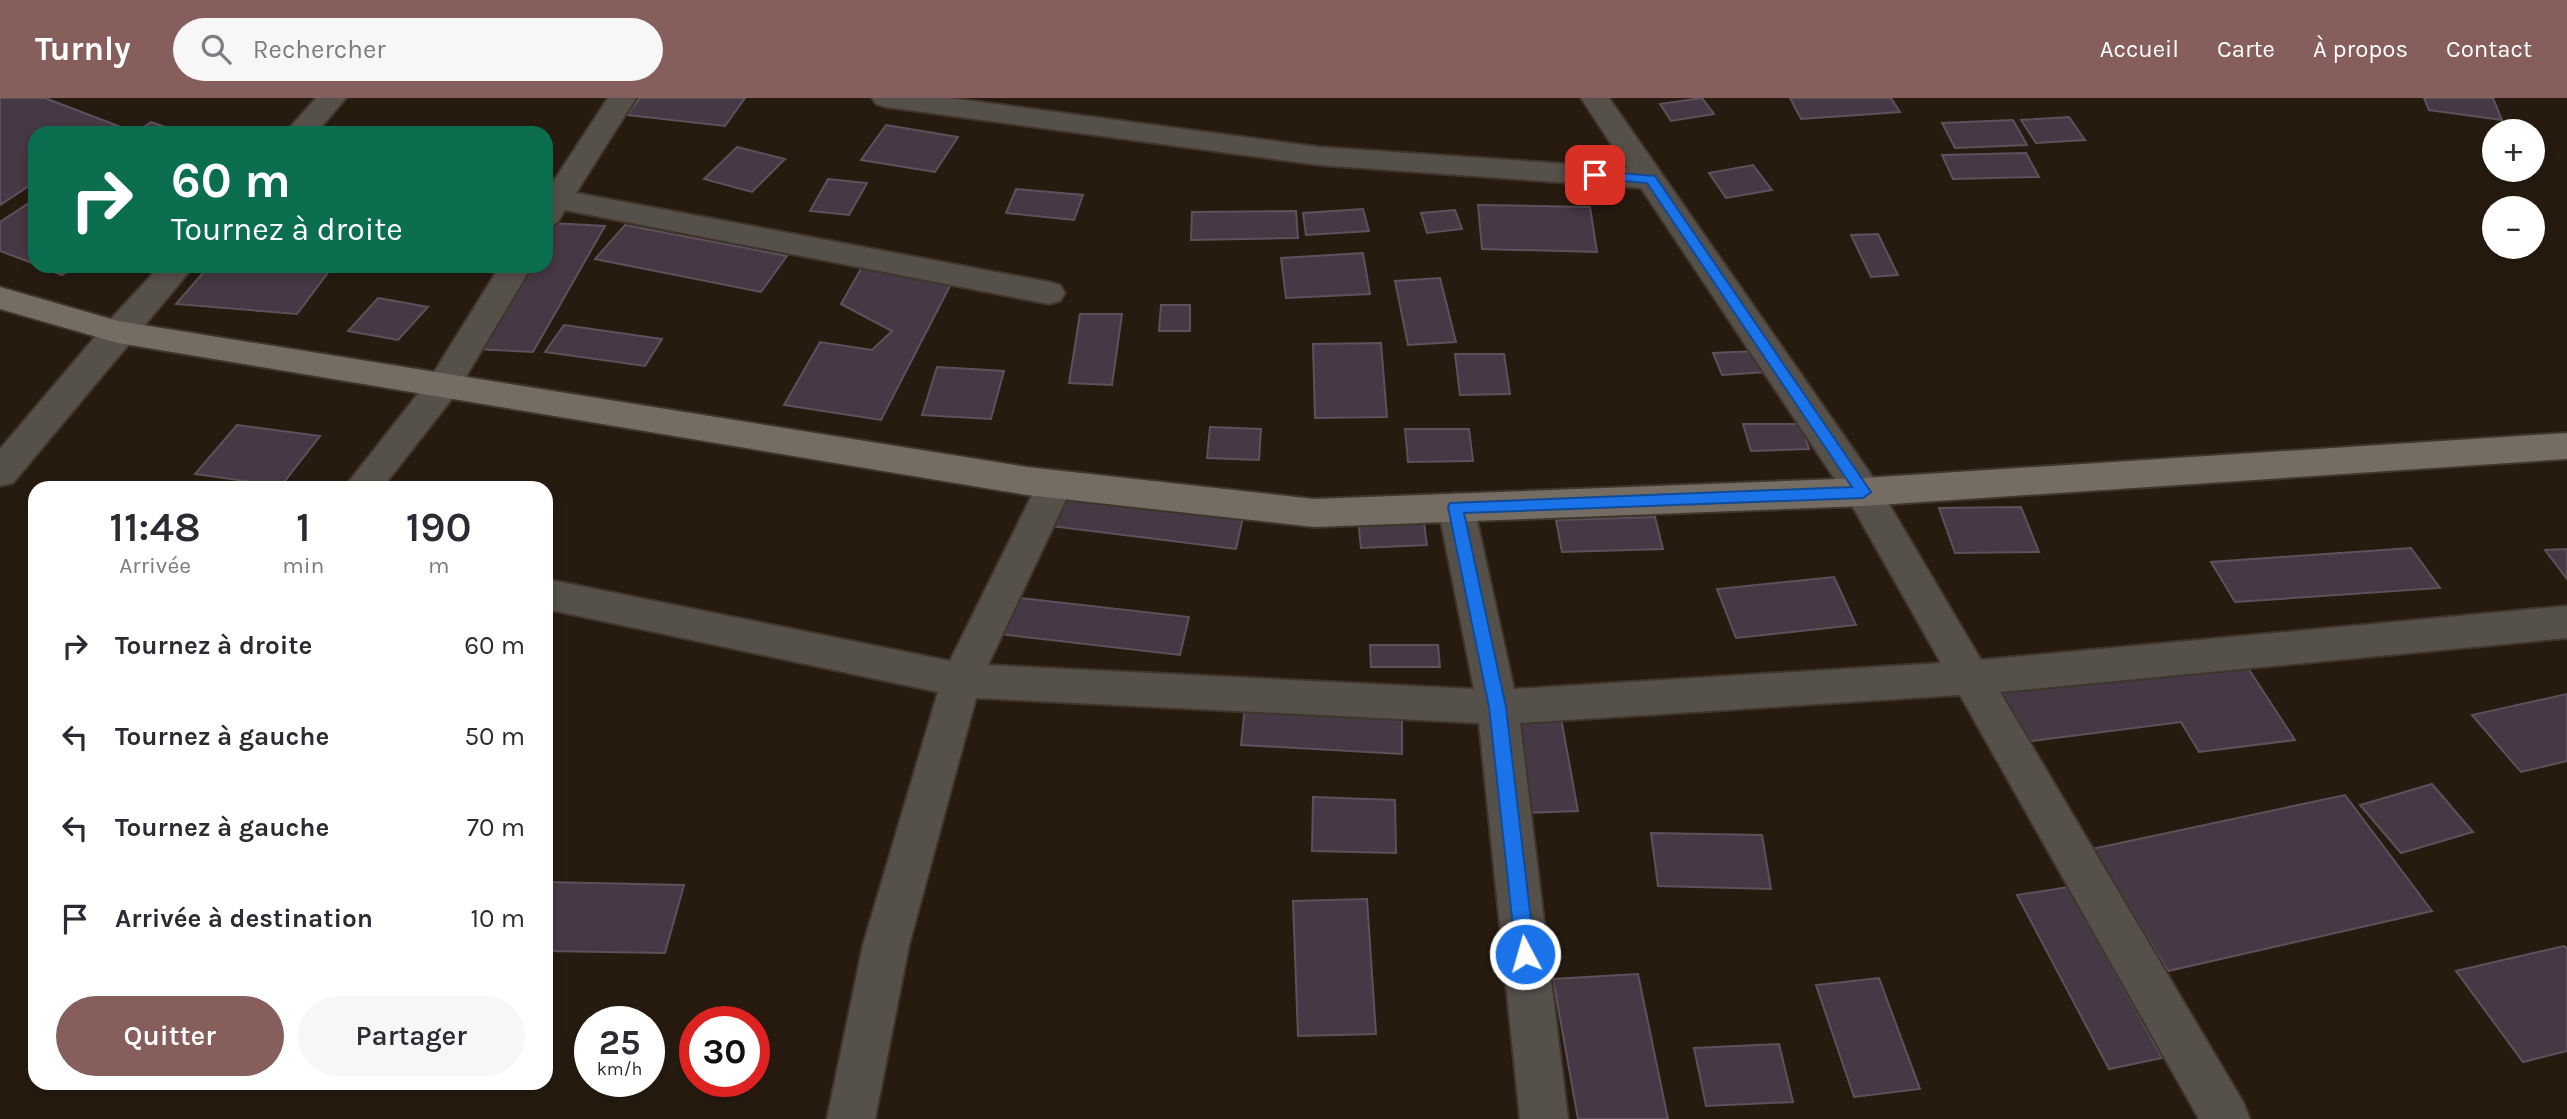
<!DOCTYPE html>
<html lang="fr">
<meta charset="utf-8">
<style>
:root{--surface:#fff;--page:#f7f7f7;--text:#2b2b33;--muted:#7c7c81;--accent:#865e5c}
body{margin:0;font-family:Karla,sans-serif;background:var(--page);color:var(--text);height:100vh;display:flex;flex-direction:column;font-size:26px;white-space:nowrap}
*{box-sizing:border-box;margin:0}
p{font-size:23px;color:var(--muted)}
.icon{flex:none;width:38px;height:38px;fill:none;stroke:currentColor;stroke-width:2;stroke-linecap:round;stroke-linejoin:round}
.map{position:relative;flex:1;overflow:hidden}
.details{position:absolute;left:28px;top:383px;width:525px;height:609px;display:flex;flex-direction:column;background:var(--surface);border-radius:21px;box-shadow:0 4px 10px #0003}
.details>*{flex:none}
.top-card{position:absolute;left:28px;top:28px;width:525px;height:147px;border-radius:21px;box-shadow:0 4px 10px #0003;background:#0b6e4f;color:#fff;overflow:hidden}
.buttons{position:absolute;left:2482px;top:21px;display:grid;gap:14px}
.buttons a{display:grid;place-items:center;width:63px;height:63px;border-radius:50%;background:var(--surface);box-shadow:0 4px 10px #0003;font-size:35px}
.speed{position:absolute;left:574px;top:908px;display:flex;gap:14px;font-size:35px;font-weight:700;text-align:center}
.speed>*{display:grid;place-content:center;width:91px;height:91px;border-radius:50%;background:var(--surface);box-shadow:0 4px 10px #0003;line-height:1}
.speed small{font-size:18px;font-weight:400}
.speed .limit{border:10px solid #d22;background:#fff;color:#111}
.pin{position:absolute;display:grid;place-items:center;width:60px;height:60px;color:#fff;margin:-30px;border-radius:14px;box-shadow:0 4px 10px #0006}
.me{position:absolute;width:77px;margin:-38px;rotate:354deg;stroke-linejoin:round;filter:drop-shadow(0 0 5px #0008)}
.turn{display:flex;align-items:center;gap:24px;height:147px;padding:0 28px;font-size:32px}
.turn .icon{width:91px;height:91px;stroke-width:2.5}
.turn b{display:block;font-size:49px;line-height:60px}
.eta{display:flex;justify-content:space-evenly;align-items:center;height:119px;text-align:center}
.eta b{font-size:42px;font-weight:600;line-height:49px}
.cta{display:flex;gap:14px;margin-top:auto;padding:14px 28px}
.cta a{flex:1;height:80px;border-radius:42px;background:var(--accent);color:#fff;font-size:28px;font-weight:600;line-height:80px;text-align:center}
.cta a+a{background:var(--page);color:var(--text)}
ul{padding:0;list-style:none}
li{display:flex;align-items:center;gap:21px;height:91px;padding:0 28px}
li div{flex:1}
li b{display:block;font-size:26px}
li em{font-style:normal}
header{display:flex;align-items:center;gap:42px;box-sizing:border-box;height:98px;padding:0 35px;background:var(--accent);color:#fff}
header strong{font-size:33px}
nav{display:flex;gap:38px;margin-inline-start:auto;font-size:24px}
.search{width:490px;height:63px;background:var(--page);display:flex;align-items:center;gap:18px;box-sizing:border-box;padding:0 24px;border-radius:38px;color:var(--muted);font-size:26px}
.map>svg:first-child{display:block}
</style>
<header>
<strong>Turnly</strong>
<div class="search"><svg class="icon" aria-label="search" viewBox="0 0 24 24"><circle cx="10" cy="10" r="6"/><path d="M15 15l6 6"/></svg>Rechercher</div>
<nav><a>Accueil</a><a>Carte</a><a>À propos</a><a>Contact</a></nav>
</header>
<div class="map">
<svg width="2567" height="1021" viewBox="0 0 2567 1021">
<rect width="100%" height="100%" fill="#271b10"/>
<g fill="#463844" stroke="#5f505c" stroke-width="2">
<polygon points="0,0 45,0 121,29 112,35 35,35 35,84 0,107"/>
<polygon points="640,0 745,0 725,28 627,17"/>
<polygon points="1702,0 1714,16 1671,23 1660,6"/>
<polygon points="1790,0 1891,0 1900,14 1801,21"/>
<polygon points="2424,0 2493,0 2502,22 2429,12"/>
<polygon points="2069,19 2085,42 2036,45 2021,22"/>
<polygon points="2013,22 2027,47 1955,50 1942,25"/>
<polygon points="151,24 182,35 135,35"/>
<polygon points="886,27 958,39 935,74 861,62"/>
<polygon points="737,49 785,61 752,94 704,81"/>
<polygon points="2026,55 2039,79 1953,81 1942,57"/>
<polygon points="1753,67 1772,92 1726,100 1709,75"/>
<polygon points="828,81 867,85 849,117 810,113"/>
<polygon points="1016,91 1083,97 1074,122 1006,115"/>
<polygon points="35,101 35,166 0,153 0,124"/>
<polygon points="1478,107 1590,109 1597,154 1482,151"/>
<polygon points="1363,111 1369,133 1306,137 1303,115"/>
<polygon points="1455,112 1462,131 1427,135 1421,115"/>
<polygon points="1296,113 1298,140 1191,142 1192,114"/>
<polygon points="551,125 605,128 533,254 475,251 525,168 546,168 546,133"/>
<polygon points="625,127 787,158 761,194 595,161"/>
<polygon points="1878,136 1898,177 1871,179 1851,137"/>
<polygon points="1363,155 1370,196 1286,200 1281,160"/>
<polygon points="39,168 74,168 62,177"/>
<polygon points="209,168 333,168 297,216 176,206"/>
<polygon points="862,169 953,182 881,322 784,307 820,244 872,252 892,233 841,206"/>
<polygon points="1440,180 1456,244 1408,247 1395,183"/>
<polygon points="378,200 428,209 398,242 348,233"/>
<polygon points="1161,207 1190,207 1190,233 1159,233"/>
<polygon points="1080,216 1122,216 1112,287 1069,285"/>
<polygon points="564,227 662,241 645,268 545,254"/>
<polygon points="1381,245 1387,319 1315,320 1313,246"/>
<polygon points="1756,253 1766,274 1722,277 1713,255"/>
<polygon points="1455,256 1504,256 1510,296 1460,297"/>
<polygon points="937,269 1004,273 991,321 922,317"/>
<polygon points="1743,326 1801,326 1809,351 1751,353"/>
<polygon points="237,327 320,338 281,388 195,376"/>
<polygon points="1210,329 1261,331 1259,362 1207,360"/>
<polygon points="1405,331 1469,331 1473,363 1408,364"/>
<polygon points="1060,397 1243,419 1236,451 1050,428"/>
<polygon points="2021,409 2039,454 1955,455 1939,410"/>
<polygon points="1423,418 1427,447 1361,450 1358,421"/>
<polygon points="1655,419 1663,451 1562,454 1556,422"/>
<polygon points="2411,450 2440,490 2235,504 2211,464"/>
<polygon points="2567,451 2567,481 2545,452"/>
<polygon points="1834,479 1856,527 1736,540 1717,491"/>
<polygon points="1012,499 1189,519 1180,557 999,536"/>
<polygon points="1370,547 1438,547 1440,569 1371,569"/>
<polygon points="2233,547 2295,642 2199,654 2181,624 2025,644 1991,577"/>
<polygon points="2567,596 2567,663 2521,674 2472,617"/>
<polygon points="1245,608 1402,616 1402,656 1241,647"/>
<polygon points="1560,615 1578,713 1523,715 1509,617"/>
<polygon points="2432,686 2473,734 2401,755 2360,707"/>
<polygon points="2345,697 2432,813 2168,873 2092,751"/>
<polygon points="1313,699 1395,702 1396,755 1312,753"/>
<polygon points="1651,735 1762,737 1771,791 1658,788"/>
<polygon points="546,784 684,787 665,855 546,853"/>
<polygon points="2068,789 2162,960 2109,971 2017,797"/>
<polygon points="1367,801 1376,936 1298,938 1293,803"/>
<polygon points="2564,848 2567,851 2567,953 2523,964 2456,873"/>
<polygon points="1638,876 1668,1021 1578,1021 1553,881"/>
<polygon points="1879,880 1920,991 1854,999 1816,887"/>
<polygon points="1779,946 1793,1004 1706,1008 1694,950"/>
</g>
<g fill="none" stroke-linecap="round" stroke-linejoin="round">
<defs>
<g id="street">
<polygon points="316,0 346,0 316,35 285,35"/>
<polygon points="608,0 636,0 576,95 1049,184 1060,187 1065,195 1060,203 1049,206 565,112 557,125 546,128 546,89 549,90"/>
<polygon points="872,0 950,0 1319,49 1627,70 1581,0 1609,0 1876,384 1981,562 2567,508 2567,540 2000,594 2243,1004 2250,1021 2199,1021 1960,597 1520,625 1568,1021 1520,1021 1479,625 976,600 909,847 875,1021 827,1021 863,847 938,594 546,511 546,481 950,563 1042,377 1055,373 1068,377 1073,387 988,567 1474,591 1438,409 1443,399 1456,395 1469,399 1474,409 1514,591 1941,565 1850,404 1641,90 1319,67 886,9 876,6"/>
<polygon points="160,168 194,168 13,385 0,388 0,351 106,226"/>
<polygon points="500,168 532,168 455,297 382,390 344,390 431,279"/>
</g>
<polygon id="secondary" points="0,189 118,223 1027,369 1314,401 1863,380 2567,335 2567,361 1863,408 1314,429 1027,397 118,245 0,211"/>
</defs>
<use href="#street" stroke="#40352a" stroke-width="4"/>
<use href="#secondary" stroke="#40352a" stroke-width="4"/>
<use href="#street" fill="#56504a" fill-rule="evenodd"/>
<use href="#secondary" fill="#756c63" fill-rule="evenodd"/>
</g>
<polygon fill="#1a73e8" stroke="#114b97" stroke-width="2" points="1595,73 1655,78 1871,394 1863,400 1464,415 1506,609 1535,856 1532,862 1525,865 1519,862 1516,856 1489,609 1448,409 1450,405 1852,389 1647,85 1591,80 1591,75"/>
</svg>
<div class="buttons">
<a>+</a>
<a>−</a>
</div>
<div class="speed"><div>25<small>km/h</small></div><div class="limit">30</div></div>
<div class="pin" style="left:1595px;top:77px;background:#d93025"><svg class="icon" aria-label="arrive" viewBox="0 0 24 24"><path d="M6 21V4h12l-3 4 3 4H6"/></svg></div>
<svg class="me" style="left:1525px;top:856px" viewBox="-20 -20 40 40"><circle r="17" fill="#1a73e8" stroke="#fff" stroke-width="3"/><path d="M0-11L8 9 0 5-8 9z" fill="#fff"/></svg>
<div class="top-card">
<div class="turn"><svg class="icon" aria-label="right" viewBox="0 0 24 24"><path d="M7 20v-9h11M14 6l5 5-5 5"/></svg><div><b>60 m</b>Tournez à droite</div></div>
</div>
<section class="details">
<div class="eta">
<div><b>11:48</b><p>Arrivée</p></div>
<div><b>1</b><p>min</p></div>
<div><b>190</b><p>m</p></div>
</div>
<ul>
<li><svg class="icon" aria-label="right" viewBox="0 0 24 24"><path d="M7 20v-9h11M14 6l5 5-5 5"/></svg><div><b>Tournez à droite</b></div><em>60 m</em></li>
<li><svg class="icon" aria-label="left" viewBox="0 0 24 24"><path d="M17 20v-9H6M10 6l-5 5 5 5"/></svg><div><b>Tournez à gauche</b></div><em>50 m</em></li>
<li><svg class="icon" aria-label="left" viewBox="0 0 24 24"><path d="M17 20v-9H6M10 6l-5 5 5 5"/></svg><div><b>Tournez à gauche</b></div><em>70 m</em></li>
<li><svg class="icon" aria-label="arrive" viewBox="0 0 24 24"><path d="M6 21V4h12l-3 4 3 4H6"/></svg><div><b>Arrivée à destination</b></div><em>10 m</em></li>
</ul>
<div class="cta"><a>Quitter</a><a>Partager</a></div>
</section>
</div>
